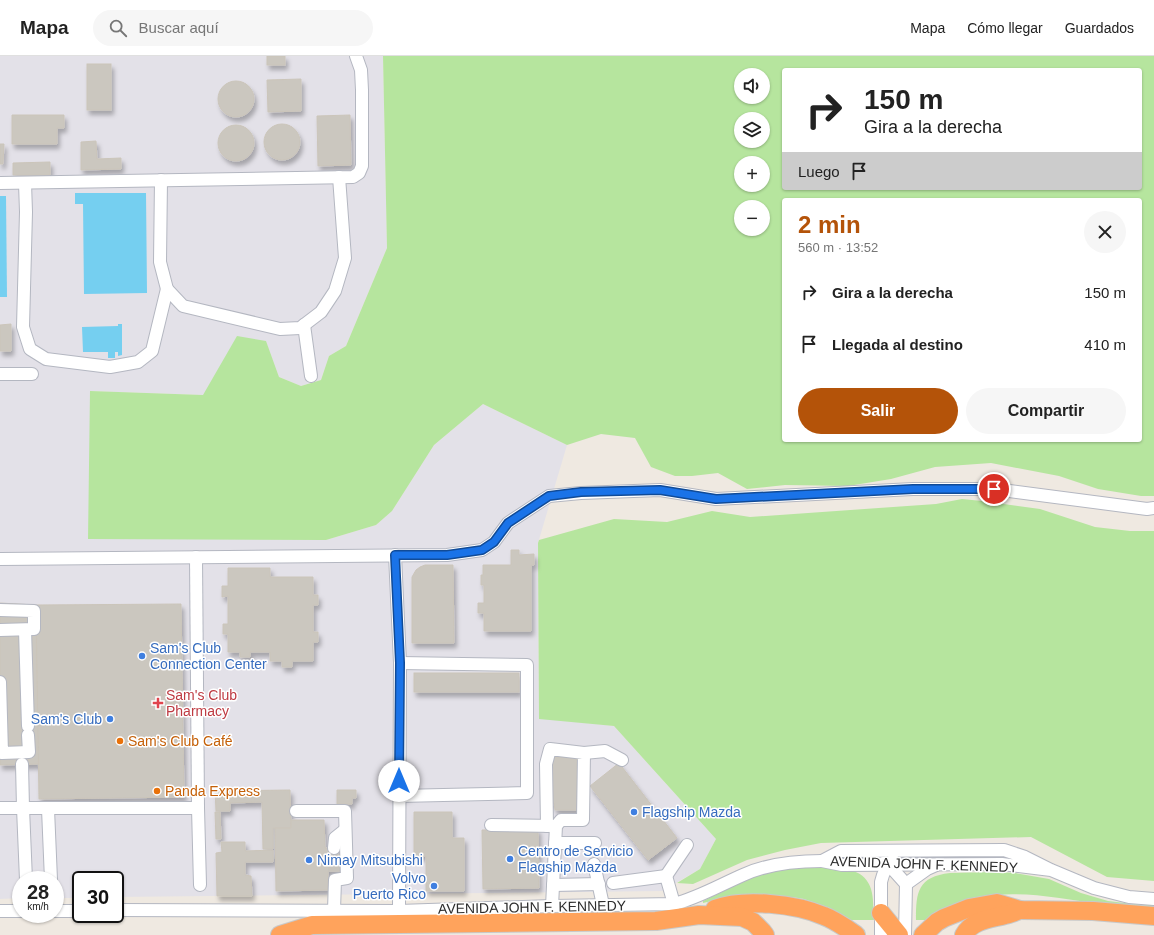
<!DOCTYPE html>
<html lang="es">
<meta charset="utf-8">
<style>
:root{--surface:#fff;--page:#f6f6f6;--text:#222;--muted:#767676;--line:#e0e0e0;--accent:#b45309}
body{margin:0;font-family:Arial,sans-serif;background:var(--page);color:var(--text);height:100vh;display:flex;flex-direction:column;font-size:15px;white-space:nowrap}
*{box-sizing:border-box;margin:0}
p{font-size:13px;color:var(--muted)}
.icon{flex:none;width:22px;height:22px;fill:none;stroke:currentColor;stroke-width:2;stroke-linecap:round;stroke-linejoin:round}
.map{position:relative;flex:1;overflow:hidden}
.panel{position:absolute;left:782px;top:142px;width:360px;height:244px;display:flex;flex-direction:column;background:var(--surface);border-radius:4px;box-shadow:0 1px 3px #0004}
.panel>*{flex:none}
.hud{position:absolute;left:782px;top:12px;width:360px;height:122px;border-radius:4px;box-shadow:0 1px 3px #0004;background:#fff;color:var(--text);overflow:hidden}
.tools{position:absolute;left:734px;top:12px;display:grid;gap:8px}
.tools a{display:grid;place-items:center;width:36px;height:36px;border-radius:50%;background:var(--surface);box-shadow:0 1px 3px #0004;font-size:20px}
.speed{position:absolute;left:12px;top:815px;display:flex;gap:8px;font-size:20px;font-weight:700;text-align:center}
.speed>*{display:grid;place-content:center;width:52px;height:52px;border-radius:50%;background:var(--surface);box-shadow:0 1px 3px #0004;line-height:1}
.speed small{font-size:10px;font-weight:400}
.speed .limit{border:2px solid #111;border-radius:6px;background:#fff;color:#111}
.pin{position:absolute;display:grid;place-items:center;width:34px;height:34px;color:#fff;margin:-17px;border:2px solid #fff;border-radius:50%;box-shadow:0 1px 4px #0007}
.me{position:absolute;width:44px;margin:-22px;rotate:0deg;stroke-linejoin:round;filter:drop-shadow(0 0 3px #0008)}
.turn{display:flex;align-items:center;gap:14px;height:84px;padding:0 16px;font-size:18px}
.turn .icon{width:52px;height:52px;stroke-width:2.5}
.turn b{display:block;font-size:28px;line-height:34px}
.then{display:flex;align-items:center;height:38px;padding:0 16px;background:#0003;gap:8px;font-size:15px}
.round{display:grid;place-items:center;flex:none;width:42px;height:42px;border-radius:21px;background:var(--page)}
.head{display:flex;align-items:center;justify-content:space-between;height:68px;padding:0 16px}
h1{font-size:24px;font-weight:600;line-height:30px;color:var(--accent)}
.button{display:flex;gap:8px;margin-top:auto;padding:8px 16px}
.button a{flex:1;height:46px;border-radius:24px;background:var(--accent);color:#fff;font-size:16px;font-weight:600;line-height:46px;text-align:center}
.button a+a{background:var(--page);color:var(--text)}
ul{padding:0;list-style:none}
li{display:flex;align-items:center;gap:12px;height:52px;padding:0 16px}
li div{flex:1}
li b{display:block;font-size:15px}
li em{font-style:normal}
header{display:flex;align-items:center;gap:24px;box-sizing:border-box;height:56px;padding:0 20px;background:var(--surface);border-bottom:1px solid var(--line)}
header strong{font-size:19px}
nav{display:flex;gap:22px;margin-inline-start:auto;font-size:14px}
.search{width:280px;height:36px;background:var(--page);display:flex;align-items:center;gap:10px;box-sizing:border-box;padding:0 14px;border-radius:22px;color:var(--muted);font-size:15px}
.map>svg:first-child{display:block}
</style>
<header>
<strong>Mapa</strong>
<div class="search"><svg class="icon" aria-label="search" viewBox="0 0 24 24"><circle cx="10" cy="10" r="6"/><path d="M15 15l6 6"/></svg>Buscar aquí</div>
<nav><a>Mapa</a><a>Cómo llegar</a><a>Guardados</a></nav>
</header>
<div class="map">
<svg width="1154" height="879" viewBox="0 0 1154 879">
<defs>
<filter id="shadow"><feDropShadow dx="2.5" dy="4.5" stdDeviation="2" flood-color="#0004"/></filter>
</defs>
<rect width="100%" height="100%" fill="#efe9e1"/>
<polygon fill="#e3e1e8" points="0,0 383,0 387,192 346,290 329,300 321,324 301,330 279,321 266,286 203,339 90,335 326,484 376,469 392,455 434,389 483,348 567,389 538,487 539,662 614,670 716,783 700,813 662,835 115,841 115,824 81,824 81,842 55,842 55,824 21,824 21,842 0,843"/>
<g fill="#b6e59e" fill-rule="evenodd">
<path d="M383,0H1154V440H1141L1098,433L1059,420L991,407L935,411L891,423L848,430L785,429L747,433L718,417L692,420H675L651,411L635,382L601,378L567,389L483,348L434,389L392,455L376,469L326,484L88,483L90,335L203,339L237,280L266,285L279,321L301,330L321,324L329,300L346,290L387,192ZM784,14H1140V132H784ZM741,19H763V41H741ZM741,63H763V85H741ZM741,107H763V129H741ZM784,144H1140V384H784ZM741,151H763V173H741Z"/>
<polygon points="962,443 982,445 1040,453 1095,471 1130,475 1154,475 1154,825 1107,821 1031,781 821,787 785,794 747,804 693,828 677,827 700,813 716,783 614,670 539,663 538,487 539,484 614,463 667,466 712,455 750,461 936,448"/>
<path d="M793,812C810,812 843,809 858,817C864,820 869,826 871,833C874,843 873,855 874,864H850L835,855L824,850L804,843L792,841H781L720,843L703,847V845L757,819L774,814Z"/>
<path d="M996,816L1015,817L1049,823L1081,837L1108,845L1133,848L1154,849V853C1136,852 1117,851 1099,848C1064,843 1031,836 995,839L929,864H916C916,835 918,821 950,817Z"/>
</g>
<g fill="#75cff0">
<polygon points="75,137 146,137 147,237 84,238 83,148 75,148"/>
<polygon points="0,140 6,140 7,241 0,241"/>
<polygon points="118,268 122,268 122,299 118,300 118,296 115,296 115,302 108,302 108,296 83,296 82,271 118,270"/>
</g>
<g fill="#cbc7bf" stroke="#cbc5ba" filter="url(#shadow)">
<rect x="267" y="0" width="18" height="9"/>
<rect x="87" y="8" width="24" height="46"/>
<polygon points="301,23 301,55 268,56 267,24"/>
<circle cx="236" cy="43" r="18"/>
<polygon points="12,59 64,59 64,72 57,72 57,88 12,88"/>
<polygon points="350,59 351,109 318,110 317,60"/>
<circle cx="282" cy="86" r="18"/>
<circle cx="236" cy="87" r="18"/>
<polygon points="96,85 97,103 121,102 121,113 81,114 81,86"/>
<polygon points="0,88 4,88 3,108 0,108"/>
<polygon points="50,106 50,119 13,119 13,107"/>
<polygon points="11,268 11,295 0,295 0,269"/>
<polygon points="511,494 519,494 519,499 534,498 534,509 531,509 531,575 484,575 484,557 478,557 478,547 484,547 484,529 481,529 481,519 483,519 483,509 511,509"/>
<polygon points="425,509 453,509 454,587 412,587 412,521 416,514 420,511"/>
<polygon points="228,512 270,512 270,521 313,521 313,539 318,539 318,549 313,549 313,576 318,576 318,586 313,586 313,605 292,605 292,611 282,611 282,605 270,605 270,596 250,596 250,601 240,601 240,596 228,596 228,578 223,578 223,568 228,568 228,540 222,541 222,530 228,530"/>
<polygon points="0,547 36,549 39,708 0,709"/>
<polygon points="181,548 184,741 39,743 36,549"/>
<rect x="414" y="617" width="105" height="19"/>
<polygon points="550,701 578,701 579,754 555,754 554,747 550,748"/>
<polygon points="619,707 677,782 648,804 590,730"/>
<polygon points="290,734 291,772 273,772 273,793 263,793 262,746 230,747 230,755 216,755 215,735"/>
<polygon points="337,734 356,734 356,742 352,742 352,748 337,748"/>
<polygon points="215,756 220,756 221,783 216,783"/>
<polygon points="414,756 452,756 452,782 464,782 464,835 426,835 426,800 414,800"/>
<polygon points="291,764 324,764 325,792 342,792 342,815 328,815 328,834 276,835 275,772 291,772"/>
<polygon points="538,773 539,832 483,833 482,774"/>
<polygon points="221,786 245,786 245,795 273,794 273,806 245,806 245,819 251,820 252,840 217,840 216,797 222,796"/>
</g>
<g fill="none" stroke-linecap="round" stroke-linejoin="round">
<polyline stroke="#c8c4bd" stroke-width="12" stroke-dasharray="12 6" stroke-linecap="butt" points="334,792 334,815"/>
<defs>
<g id="minor">
<polyline points="161,124 160,206 167,233 183,250 280,273 300,272 321,256 335,235 345,202 339,121"/>
<polyline points="0,127 353,121 359,117 362,110 362,34 361,14 356,0"/>
<polyline points="25,127 26,156 23,271 30,293 46,303 110,311 138,306 152,295 167,233"/>
<polyline points="304,269 311,320"/>
<polyline points="0,318 32,318"/>
<polyline points="395,499 400,607 399,855"/>
<polyline points="196,501 198,752"/>
<polyline points="0,503 447,499 482,494 494,486 508,467 549,440 581,437 660,434 716,443 913,433 994,433 1147,453 1154,452"/>
<polyline points="0,554 34,555 34,573 0,574"/>
<polyline points="25,574 28,670"/>
<polyline points="0,626 2,697 29,696 28,679"/>
<polyline points="584,697 605,695 622,704"/>
<polyline points="399,740 527,737 527,609 400,607"/>
<polyline points="0,752 23,752 22,708"/>
<polyline points="48,753 51,824"/>
<polyline points="296,755 345,755 347,822 335,824 334,854"/>
<polyline points="491,769 555,770"/>
<polyline points="547,770 546,708 550,693 584,697 583,764 561,764 556,770 552,850"/>
<polyline points="555,787 595,787"/>
<polyline points="334,792 335,782 345,774"/>
<polyline points="883,807 888,808 906,828 905,879"/>
<polyline points="594,808 603,849"/>
<polyline points="1051,814 1002,808 842,809 822,805 841,795 1004,794 1025,801 1051,814 1094,832 1129,841 1154,843"/>
<polyline points="666,820 687,789"/>
<polyline points="26,824 23,752 198,752 200,829"/>
<polyline points="613,827 666,820 674,848"/>
<polyline points="906,828 927,813 936,809"/>
<polyline points="553,829 599,828"/>
<path d="M115,854L399,855L552,850L674,848C698,842 720,829 743,819C767,808 795,805 822,805"/>
<polyline points="0,855 21,855"/>
<polyline points="55,855 81,855"/>
<path d="M881,879V826C883,817 886,810 893,804"/>
</g>
<g id="highway">
<path d="M715,853C744,842 796,848 824,860C835,864 846,872 856,879"/>
<polyline points="881,857 899,879"/>
<polyline points="280,879 312,869 656,865 699,859 742,861 753,866 762,875 765,879"/>
<polyline points="923,879 937,866 944,862 969,852 997,847 1020,854 1093,855 1154,860"/>
<path d="M964,879C972,864 990,863 1005,859C1010,858 1015,856 1020,854"/>
</g>
</defs>
<use href="#minor" stroke="#b4b7c1" stroke-width="14"/>
<use href="#highway" stroke="#c9c9c9" stroke-width="20"/>
<use href="#minor" stroke="#fff" stroke-width="12"/>
<use href="#highway" stroke="#ffa35c" stroke-width="18"/>
</g>
<g fill="none" stroke-linecap="round" stroke-linejoin="round">
<defs>
<polyline id="route" points="399,725 400,607 395,499 447,499 482,494 494,486 508,467 549,440 581,436 660,434 716,443 913,433 994,433"/>
</defs>
<use href="#route" stroke="#114b97" stroke-width="10"/>
<use href="#route" stroke="#1a73e8" stroke-width="7"/>
</g>
<g fill="#3f7fe0" stroke="#fff" stroke-width="1.5">
<circle cx="142" cy="600" r="4"/>
<circle cx="110" cy="663" r="4"/>
<circle cx="634" cy="756" r="4"/>
<circle cx="510" cy="803" r="4"/>
<circle cx="309" cy="804" r="4"/>
<circle cx="434" cy="830" r="4"/>
</g>
<path fill="#e0444e" stroke="#fff" stroke-width="1.5" d="M156 641h4v4h4v4h-4v4h-4v-4h-4v-4h4z"/>
<g fill="#e8710a" stroke="#fff" stroke-width="1.5">
<circle cx="120" cy="685" r="4"/>
<circle cx="157" cy="735" r="4"/>
</g>
<g text-anchor="middle" stroke-width="3" stroke-linejoin="round" paint-order="stroke">
<g font-size="14" fill="#366cbe" stroke="#fff" text-anchor="start">
<text x="150" y="597">Sam's Club<tspan x="150" dy="16">Connection Center</tspan></text>
<text x="102" y="668" text-anchor="end">Sam's Club</text>
<text x="642" y="761">Flagship Mazda</text>
<text x="518" y="800">Centro de Servicio<tspan x="518" dy="16">Flagship Mazda</tspan></text>
<text x="317" y="809">Nimay Mitsubishi</text>
<text x="426" y="827" text-anchor="end">Volvo<tspan x="426" dy="16">Puerto Rico</tspan></text>
</g>
<g font-size="14" fill="#be3a42" stroke="#fff" text-anchor="start">
<text x="166" y="644">Sam's Club<tspan x="166" dy="16">Pharmacy</tspan></text>
</g>
<g font-size="14" fill="#c56008" stroke="#fff" text-anchor="start">
<text x="128" y="690">Sam's Club Café</text>
<text x="165" y="740">Panda Express</text>
</g>
<g font-size="14" fill="#2e2e2e" stroke="#fff">
<text transform="translate(924 808) rotate(2)" y="5">AVENIDA JOHN F. KENNEDY</text>
<text transform="translate(532 851) rotate(-1)" y="5">AVENIDA JOHN F. KENNEDY</text>
</g>
</g>
</svg>
<div class="tools">
<a><svg class="icon" aria-label="sound" viewBox="0 0 24 24"><path d="M4 9h4l5-4v14l-5-4H4zM17 9q2 3 0 6"/></svg></a>
<a><svg class="icon" aria-label="layers" viewBox="0 0 24 24"><path d="M12 4l9 5-9 5-9-5zM3 14l9 5 9-5"/></svg></a>
<a>+</a>
<a>−</a>
</div>
<div class="speed"><div>28<small>km/h</small></div><div class="limit">30</div></div>
<div class="pin" style="left:994px;top:433px;background:#d93025"><svg class="icon" aria-label="arrive" viewBox="0 0 24 24"><path d="M6 21V4h12l-3 4 3 4H6"/></svg></div>
<svg class="me" style="left:399px;top:725px" viewBox="-20 -20 40 40"><circle r="19" fill="#fff"/><path d="M0-13L10 11 0 6-10 11z" fill="#1a73e8"/></svg>
<div class="hud">
<div class="turn"><svg class="icon" aria-label="right" viewBox="0 0 24 24"><path d="M7 20v-9h11M14 6l5 5-5 5"/></svg><div><b>150 m</b>Gira a la derecha</div></div>
<div class="then">Luego<svg class="icon" aria-label="arrive" viewBox="0 0 24 24"><path d="M6 21V4h12l-3 4 3 4H6"/></svg></div>
</div>
<section class="panel">
<div class="head"><div><h1>2 min</h1><p>560 m · 13:52</p></div><a class="round"><svg class="icon" aria-label="close" viewBox="0 0 24 24"><path d="M6 6l12 12M18 6L6 18"/></svg></a></div>
<ul>
<li><svg class="icon" aria-label="right" viewBox="0 0 24 24"><path d="M7 20v-9h11M14 6l5 5-5 5"/></svg><div><b>Gira a la derecha</b></div><em>150 m</em></li>
<li><svg class="icon" aria-label="arrive" viewBox="0 0 24 24"><path d="M6 21V4h12l-3 4 3 4H6"/></svg><div><b>Llegada al destino</b></div><em>410 m</em></li>
</ul>
<div class="button"><a>Salir</a><a>Compartir</a></div>
</section>
</div>
